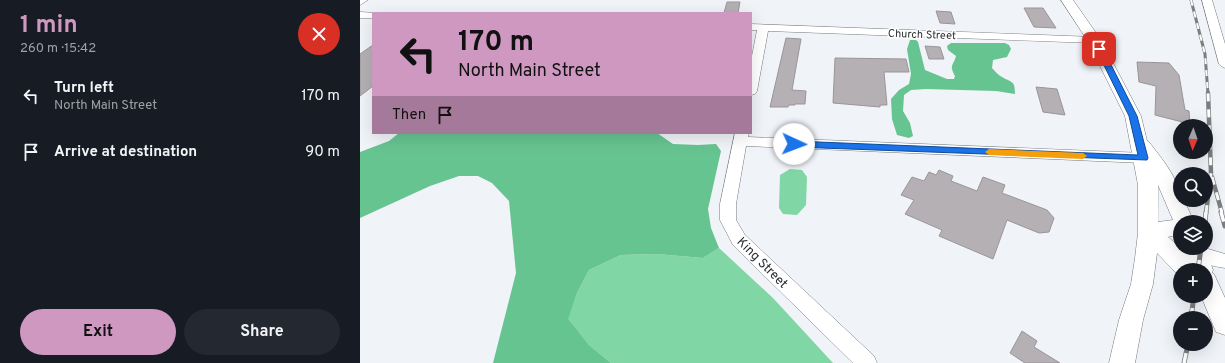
<!DOCTYPE html>
<meta charset="utf-8">
<style>
:root{--surface:#171b24;--page:#242831;--text:#f1f3f6;--muted:#9ea1a6;--accent:#ce98c0}
body{margin:0;font-family:Overpass,sans-serif;background:var(--page);color:var(--text);height:100vh;display:flex;flex-direction:column;font-size:15px;white-space:nowrap}
*{box-sizing:border-box;margin:0}
p{font-size:13px;color:var(--muted)}
.icon{flex:none;width:22px;height:22px;fill:none;stroke:currentColor;stroke-width:2;stroke-linecap:round;stroke-linejoin:round}
.map{position:relative;flex:1;overflow:hidden}
.panel{display:flex;flex-direction:column;background:var(--surface);width:360px}
.panel>*{flex:none}
.guide{position:absolute;left:12px;top:12px;width:380px;height:122px;border-radius:0px;box-shadow:0 4px 16px #0002;background:#ce98c0;color:#111;overflow:hidden}
.needle{width:26px;rotate:182deg}
.fabs{position:absolute;left:813px;top:119px;display:grid;gap:8px}
.fabs a{display:grid;place-items:center;width:40px;height:40px;border-radius:50%;background:var(--surface);box-shadow:0 4px 16px #0002;font-size:20px}
.pin{position:absolute;display:grid;place-items:center;width:34px;height:34px;color:#fff;margin:-17px;border-radius:8px;box-shadow:0 2px 6px #0006}
.me{position:absolute;width:44px;margin:-22px;rotate:92deg;stroke-linejoin:round;filter:drop-shadow(0 0 3px #0008)}
.turn{display:flex;align-items:center;gap:14px;height:84px;padding:0 20px;font-size:18px}
.turn .icon{width:52px;height:52px;stroke-width:2.5}
.turn b{display:block;font-size:28px;line-height:34px}
.then{display:flex;align-items:center;height:38px;padding:0 20px;background:#0003;gap:8px;font-size:15px}
.round{display:grid;place-items:center;flex:none;width:42px;height:42px;border-radius:21px;background:var(--page)}
.overview{display:flex;align-items:center;justify-content:space-between;height:68px;padding:0 20px}
h1{font-size:24px;font-weight:700;line-height:30px;color:var(--accent)}
.action{display:flex;gap:8px;margin-top:auto;padding:8px 20px}
.action a{flex:1;height:46px;border-radius:24px;background:var(--accent);color:#111;font-size:16px;font-weight:700;line-height:46px;text-align:center}
.action a+a{background:var(--page);color:var(--text)}
ul{padding:0;list-style:none}
li{display:flex;align-items:center;gap:12px;height:56px;padding:0 20px}
li div{flex:1}
li b{display:block;font-size:15px}
li em{font-style:normal}
main{display:flex;flex:1;min-height:0}
.map>svg:first-child{display:block}
</style>
<main>
<section class="panel">
<div class="overview"><div><h1>1 min</h1><p>260 m · 15:42</p></div><a class="round" style="background:#d93025;color:#fff"><svg class="icon" aria-label="close" viewBox="0 0 24 24"><path d="M6 6l12 12M18 6L6 18"/></svg></a></div>
<ul>
<li><svg class="icon" aria-label="left" viewBox="0 0 24 24"><path d="M17 20v-9H6M10 6l-5 5 5 5"/></svg><div><b>Turn left</b><p>North Main Street</p></div><em>170 m</em></li>
<li><svg class="icon" aria-label="arrive" viewBox="0 0 24 24"><path d="M6 21V4h12l-3 4 3 4H6"/></svg><div><b>Arrive at destination</b></div><em>90 m</em></li>
</ul>
<div class="action"><a>Exit</a><a>Share</a></div>
</section>
<div class="map">
<svg width="865" height="363" viewBox="0 0 865 363">
<rect width="100%" height="100%" fill="#f0f3f8"/>
<g fill="#81d6a5">
<polygon points="430,169 442,170 447,177 446,205 437,215 423,214 419,208 420,175"/>
<polygon points="359,248 413,298 473,363 251,363 229,345 207,319 217,293 229,270 261,255 296,254 343,258"/>
</g>
<g fill="#66c490">
<path d="M550,40H556L558,42L565,70L587,79H594L595,76C589,64 593,67 596,56L588,50L587,46L591,43H645L649,45L651,49L647,57L633,60L632,68C635,71 638,75 642,77C652,83 655,80 655,94L636,91L566,89L551,90L544,95L543,111L550,123L553,136L549,138L537,135L532,119L531,99L539,90L549,84L551,74L547,49Z"/>
<polygon points="39,133 297,133 313,144 338,145 356,144 361,151 348,209 351,228 359,248 343,258 296,254 261,255 229,270 217,293 208,319 229,345 251,363 133,363 156,273 149,201 132,183 118,176 99,176 70,186 0,218 0,152 29,141"/>
</g>
<g fill="#b5b0b4" stroke="#9a9599">
<polygon points="367,2 380,2 378,13 364,13"/>
<polygon points="664,8 683,8 696,28 674,27"/>
<polygon points="576,11 591,12 595,24 580,23"/>
<polygon points="426,38 441,39 432,90 446,91 445,104 435,104 435,105 429,105 428,107 410,107"/>
<polygon points="13,45 13,86 0,96 0,54"/>
<polygon points="565,46 580,47 584,59 569,59"/>
<polygon points="475,58 546,59 549,72 524,72 527,105 520,105 520,107 473,103"/>
<polygon points="777,62 809,63 819,75 825,110 829,111 830,124 795,115 796,86 779,82"/>
<polygon points="676,87 697,89 705,115 683,112"/>
<polygon points="579,170 593,176 591,181 617,191 623,177 645,185 642,193 687,210 694,218 689,232 679,233 647,220 633,259 579,236 582,230 545,214 554,200 541,195 552,177 564,181 569,172 576,175"/>
<polygon points="662,331 677,341 674,347 700,363 665,363 650,353"/>
</g>
<g fill="none" stroke-linecap="round" stroke-linejoin="round">
<defs>
<g id="minor">
<polygon points="0,0 8,0 0,5"/>
<polygon points="842,0 852,0 865,44 865,68 861,66 859,64"/>
<polygon points="0,12 17,13 13,13 13,18 0,18"/>
<polygon points="391,24 734,37 740,40 734,43 408,31 397,91 395,94 391,95 391,61 397,30 391,30"/>
<polygon points="375,133 389,133 388,137 784,153 789,154 791,158 789,162 784,163 386,146 376,204 376,220 385,235 514,356 517,363 493,363 373,245 360,220 360,204"/>
<path d="M828,248H845L865,254V268C853,266 833,263 827,251Z"/>
</g>
<path id="major" d="M701,0H713L741,40L781,116L787,141L789,142C801,158 820,179 820,200H824L834,222H820V239L811,236L808,237L825,252L823,248H845L853,270L852,273L854,274L865,298V335L856,332L841,296H846V270H820V277L797,253L793,284L783,320L775,363H749L759,320L771,284L775,258L778,233V185L765,116L727,40ZM798,185L813,220L798,222Z"/>
</defs>
<use href="#minor" stroke="#75797d" stroke-width="1"/>
<use href="#major" stroke="#75797d" stroke-width="1"/>
<use href="#minor" fill="#fff" fill-rule="evenodd"/>
<use href="#major" fill="#fff" fill-rule="evenodd"/>
<defs>
<polyline id="rail-far2" points="831,0 845,54 848,94"/>
<g id="rail-far1">
<polyline points="852,177 862,213"/>
<polyline points="846,213 851,173 848,93"/>
</g>
<g id="rail">
<polyline points="861,212 865,226"/>
<polyline points="845,222 846,212"/>
<polyline points="838,270 841,248"/>
<polyline points="831,318 834,296"/>
<polyline points="824,363 828,344"/>
</g>
</defs>
<use href="#rail-far2" stroke="#7b7d80" stroke-width="3"/>
<use href="#rail-far1" stroke="#7b7d80" stroke-width="4.5"/>
<use href="#rail" stroke="#7b7d80" stroke-width="5"/>
<use href="#rail-far2" stroke="#fff" stroke-width="2" stroke-dasharray="6" stroke-linecap="butt"/>
<use href="#rail-far1" stroke="#fff" stroke-width="3" stroke-dasharray="8" stroke-linecap="butt"/>
<use href="#rail" stroke="#fff" stroke-width="3.5" stroke-dasharray="10" stroke-linecap="butt"/>
</g>
<polygon fill="#1a73e8" stroke="#114b97" points="739,47 743,49 777,116 788,158 787,160 434,147 430,144 434,141 778,155 769,116 736,49"/>
<polygon fill="#f59e0b" points="629,149 723,153 727,156 723,159 629,155 625,152"/>
<g text-anchor="middle" stroke-width="3" stroke-linejoin="round" paint-order="stroke">
<g font-size="11" fill="#2d2e30" stroke="#fff">
<text transform="translate(562 34) rotate(2)" y="4">Church Street</text>
</g>
<g font-size="13" fill="#2d2e30" stroke="#fff">
<text transform="translate(403 262) rotate(45)" y="5">King Street</text>
</g>
</g>
</svg>
<div class="fabs">
<a><svg class="needle" viewBox="-14 -14 28 28"><path d="M0-13l5 13h-10z" fill="#e53935"/><path d="M0 13l5-13h-10z" fill="#9ea1a6"/></svg></a>
<a><svg class="icon" aria-label="search" viewBox="0 0 24 24"><circle cx="10" cy="10" r="6"/><path d="M15 15l6 6"/></svg></a>
<a><svg class="icon" aria-label="layers" viewBox="0 0 24 24"><path d="M12 4l9 5-9 5-9-5zM3 14l9 5 9-5"/></svg></a>
<a>+</a>
<a>−</a>
</div>
<div class="pin" style="left:739px;top:49px;background:#d93025"><svg class="icon" aria-label="arrive" viewBox="0 0 24 24"><path d="M6 21V4h12l-3 4 3 4H6"/></svg></div>
<svg class="me" style="left:434px;top:144px" viewBox="-20 -20 40 40"><circle r="19" fill="#fff"/><path d="M0-13L10 11 0 6-10 11z" fill="#1a73e8"/></svg>
<div class="guide">
<div class="turn"><svg class="icon" aria-label="left" viewBox="0 0 24 24"><path d="M17 20v-9H6M10 6l-5 5 5 5"/></svg><div><b>170 m</b>North Main Street</div></div>
<div class="then">Then<svg class="icon" aria-label="arrive" viewBox="0 0 24 24"><path d="M6 21V4h12l-3 4 3 4H6"/></svg></div>
</div>
</div>
</main>
